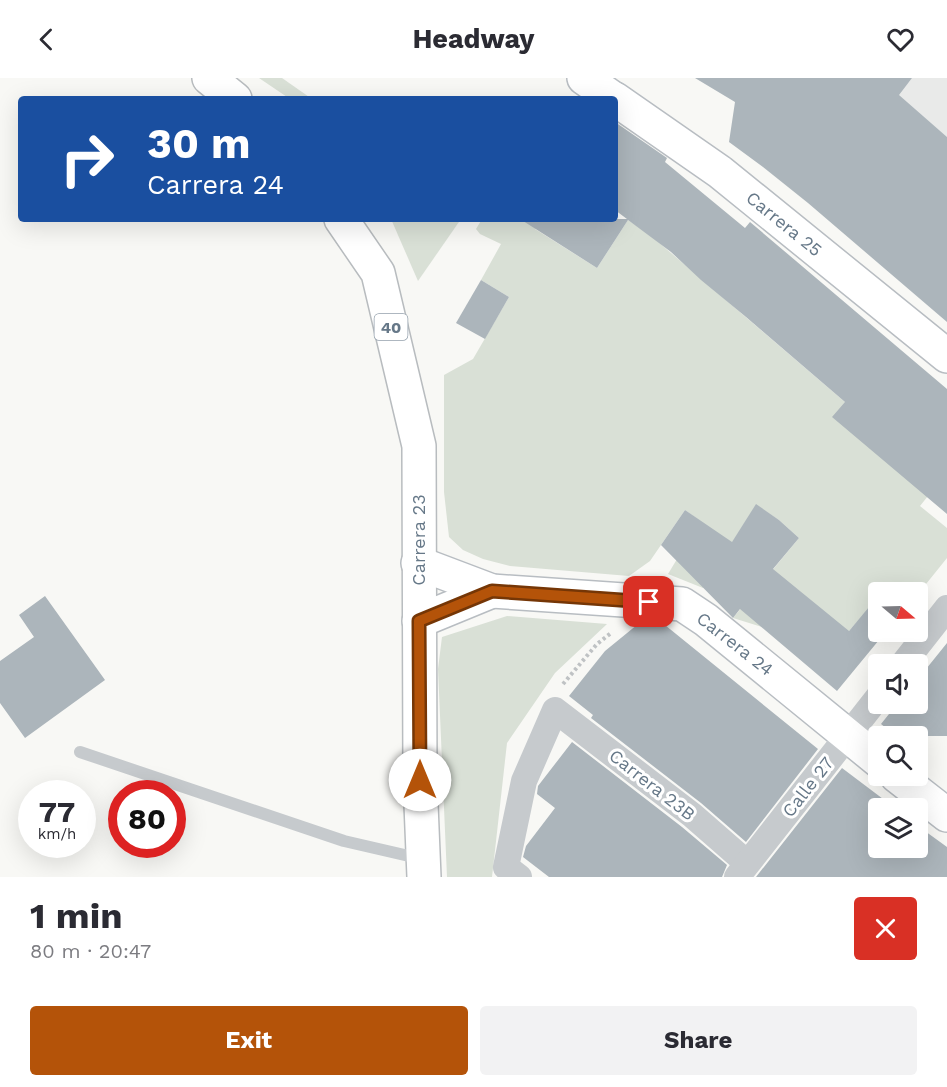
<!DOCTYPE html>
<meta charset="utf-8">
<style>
:root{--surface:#fff;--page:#f2f2f3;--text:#2b2b33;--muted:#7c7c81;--accent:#b45309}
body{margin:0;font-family:"Work Sans",sans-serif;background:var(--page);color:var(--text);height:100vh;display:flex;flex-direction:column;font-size:22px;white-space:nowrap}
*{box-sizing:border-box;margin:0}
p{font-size:20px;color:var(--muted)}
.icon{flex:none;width:33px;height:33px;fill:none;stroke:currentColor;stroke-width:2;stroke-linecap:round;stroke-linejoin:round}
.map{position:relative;height:799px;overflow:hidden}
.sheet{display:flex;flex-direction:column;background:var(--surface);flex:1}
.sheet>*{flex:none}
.banner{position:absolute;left:18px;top:18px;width:600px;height:126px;border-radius:6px;box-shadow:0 6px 24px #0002;background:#1a4fa0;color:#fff;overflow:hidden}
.needle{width:39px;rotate:109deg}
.controls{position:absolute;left:868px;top:504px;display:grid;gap:12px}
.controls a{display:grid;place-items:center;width:60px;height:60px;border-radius:6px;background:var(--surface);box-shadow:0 6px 24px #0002;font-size:30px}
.speed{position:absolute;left:18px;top:702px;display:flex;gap:12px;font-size:30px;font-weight:700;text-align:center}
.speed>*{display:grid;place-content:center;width:78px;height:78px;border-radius:50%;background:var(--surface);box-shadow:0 6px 24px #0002;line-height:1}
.speed small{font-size:15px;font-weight:400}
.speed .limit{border:9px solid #d22;background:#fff;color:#111}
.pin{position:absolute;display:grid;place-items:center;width:51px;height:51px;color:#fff;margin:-26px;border-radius:12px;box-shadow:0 3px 9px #0006}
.me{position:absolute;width:66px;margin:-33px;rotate:0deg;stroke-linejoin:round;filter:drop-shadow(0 0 4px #0008)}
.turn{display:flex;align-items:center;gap:21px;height:126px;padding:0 30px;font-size:27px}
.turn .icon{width:78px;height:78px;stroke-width:2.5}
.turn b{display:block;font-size:42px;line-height:51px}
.round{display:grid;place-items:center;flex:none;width:63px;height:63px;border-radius:6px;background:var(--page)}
.headline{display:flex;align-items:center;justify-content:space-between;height:102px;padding:0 30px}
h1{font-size:36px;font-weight:700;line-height:45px}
.button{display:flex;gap:12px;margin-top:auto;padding:12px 30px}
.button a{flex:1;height:69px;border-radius:6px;background:var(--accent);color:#fff;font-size:24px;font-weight:700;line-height:69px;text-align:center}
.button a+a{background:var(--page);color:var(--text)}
header{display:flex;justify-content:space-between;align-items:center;height:78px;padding:0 30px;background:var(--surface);font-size:27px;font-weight:700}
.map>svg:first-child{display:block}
</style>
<header><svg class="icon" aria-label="back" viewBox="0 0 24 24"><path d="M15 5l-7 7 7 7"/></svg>Headway<svg class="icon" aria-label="heart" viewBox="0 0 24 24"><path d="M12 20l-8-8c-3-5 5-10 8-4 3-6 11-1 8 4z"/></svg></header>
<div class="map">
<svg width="947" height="799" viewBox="0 0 947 799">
<rect width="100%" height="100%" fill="#f8f8f5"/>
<polygon fill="#e9eae9" points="912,0 947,0 947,59 898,17"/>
<g fill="#d9e0d6">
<polygon points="259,0 282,0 312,21 290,21"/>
<polygon points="391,141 461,141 418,203"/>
<polygon points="482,141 541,141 535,151 597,190 628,142 650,157 845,324 932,413 920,428 947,450 947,480 918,516 879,514 879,519 848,554 797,511 762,549 733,540 799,460 779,442 756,427 703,510 668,496 700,443 685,432 650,483 629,498 510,488 483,481 463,472 449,459 444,414 444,297 473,281 509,219 481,202 501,166 480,156 476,151"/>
<polygon points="507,538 607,546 555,595 507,665 492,799 447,799 438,591 442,559"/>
</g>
<g fill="#acb5bb">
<polygon points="695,0 912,0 899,17 947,59 947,244 808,125 763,89 729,64 735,24"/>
<polygon points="615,44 667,80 665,84 745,150 750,144 947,311 947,436 832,339 845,324 746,239 701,202 671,174 628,142 597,190 520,141 627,141 615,132"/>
<polygon points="481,202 509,219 485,261 456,245"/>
<polygon points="756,426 779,442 799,460 773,491 849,553 879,517 879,562 837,613 740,531 733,540 661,467 685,432 732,464"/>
<polygon points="45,518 105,602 25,660 0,625 0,583 34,559 19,537"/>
<polygon points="643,542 660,543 818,671 746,764 701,725 591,640 593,637 569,618 605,573"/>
<polygon points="947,565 947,658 896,658 881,646 897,626 918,626 918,601"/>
<polygon points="572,664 682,749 727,787 722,799 549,799 523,779 526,768 555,730 537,716 538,708"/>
<polygon points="842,690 895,730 879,730 879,770 918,770 918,748 947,769 947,799 756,799"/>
</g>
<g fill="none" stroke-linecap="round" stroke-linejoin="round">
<defs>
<g id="secondary">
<polyline points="584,0 614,21"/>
<polyline points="615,21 720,94 947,278"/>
<polyline points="418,485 492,513 682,526 706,542 879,683"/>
<polyline points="419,543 492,513"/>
<polyline points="897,698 947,737"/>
</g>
<g id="highway">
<polyline points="209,0 235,21"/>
<polyline points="341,141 378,195 419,368 420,702 424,799"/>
</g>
</defs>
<use href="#secondary" stroke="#b8bdc2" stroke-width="36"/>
<use href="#highway" stroke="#b8bcbf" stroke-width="36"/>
<polyline stroke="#bfc2c4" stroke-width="4" stroke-dasharray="3 3" stroke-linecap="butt" points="563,606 597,566 611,555"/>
<polyline stroke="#c6cacd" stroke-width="12" points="80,674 344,763 422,781"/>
<g stroke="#c6cacd" stroke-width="26">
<polyline points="903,586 947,530"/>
<polyline points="519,799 506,789 524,703 555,632 692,737 747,785"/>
<polyline points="737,799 879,618"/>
</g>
<use href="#secondary" stroke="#fff" stroke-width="33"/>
<use href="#highway" stroke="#fff" stroke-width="33"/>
</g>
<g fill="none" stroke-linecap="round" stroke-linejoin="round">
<defs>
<polyline id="route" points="420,702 419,543 492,513 649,524"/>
</defs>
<use href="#route" stroke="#753606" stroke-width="15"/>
<use href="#route" stroke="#b45309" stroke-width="10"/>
</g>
<g text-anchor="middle" stroke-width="6" stroke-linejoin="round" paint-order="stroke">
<rect fill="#fff" stroke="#94a0ac" stroke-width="1.5" x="374.5" y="236" width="33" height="26" rx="4.5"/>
<g font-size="16" font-weight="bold" fill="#667888">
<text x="391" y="255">40</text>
</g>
<g font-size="18" fill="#667888" stroke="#fff">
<text transform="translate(784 146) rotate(39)" y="6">Carrera 25</text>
<text transform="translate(419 462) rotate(-90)" y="6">Carrera 23</text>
<text transform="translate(735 566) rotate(38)" y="6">Carrera 24</text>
<text transform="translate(652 707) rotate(38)" y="6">Carrera 23B</text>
<text transform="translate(808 709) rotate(-52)" y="6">Calle 27</text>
</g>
</g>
</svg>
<div class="controls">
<a><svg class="needle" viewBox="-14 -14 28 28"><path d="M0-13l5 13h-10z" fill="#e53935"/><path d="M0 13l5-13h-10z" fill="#7c7c81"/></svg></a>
<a><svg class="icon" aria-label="sound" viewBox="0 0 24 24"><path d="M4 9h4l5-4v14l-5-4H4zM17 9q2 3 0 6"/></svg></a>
<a><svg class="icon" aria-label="search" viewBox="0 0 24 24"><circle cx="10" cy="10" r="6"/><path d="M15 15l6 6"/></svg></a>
<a><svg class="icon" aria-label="layers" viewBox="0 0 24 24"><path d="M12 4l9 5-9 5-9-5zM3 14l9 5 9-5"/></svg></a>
</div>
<div class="speed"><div>77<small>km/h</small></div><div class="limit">80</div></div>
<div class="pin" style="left:649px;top:524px;background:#d93025"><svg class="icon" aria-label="arrive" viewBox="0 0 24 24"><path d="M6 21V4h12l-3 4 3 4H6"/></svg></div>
<svg class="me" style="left:420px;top:702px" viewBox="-20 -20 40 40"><circle r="19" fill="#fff"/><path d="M0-13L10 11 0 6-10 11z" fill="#b45309"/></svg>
<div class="banner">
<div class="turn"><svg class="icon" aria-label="right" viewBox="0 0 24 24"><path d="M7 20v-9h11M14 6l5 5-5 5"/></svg><div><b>30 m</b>Carrera 24</div></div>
</div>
</div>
<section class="sheet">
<div class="headline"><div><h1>1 min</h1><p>80 m · 20:47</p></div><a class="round" style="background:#d93025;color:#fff"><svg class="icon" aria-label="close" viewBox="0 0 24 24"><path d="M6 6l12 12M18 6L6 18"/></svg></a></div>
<div class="button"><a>Exit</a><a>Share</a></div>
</section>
